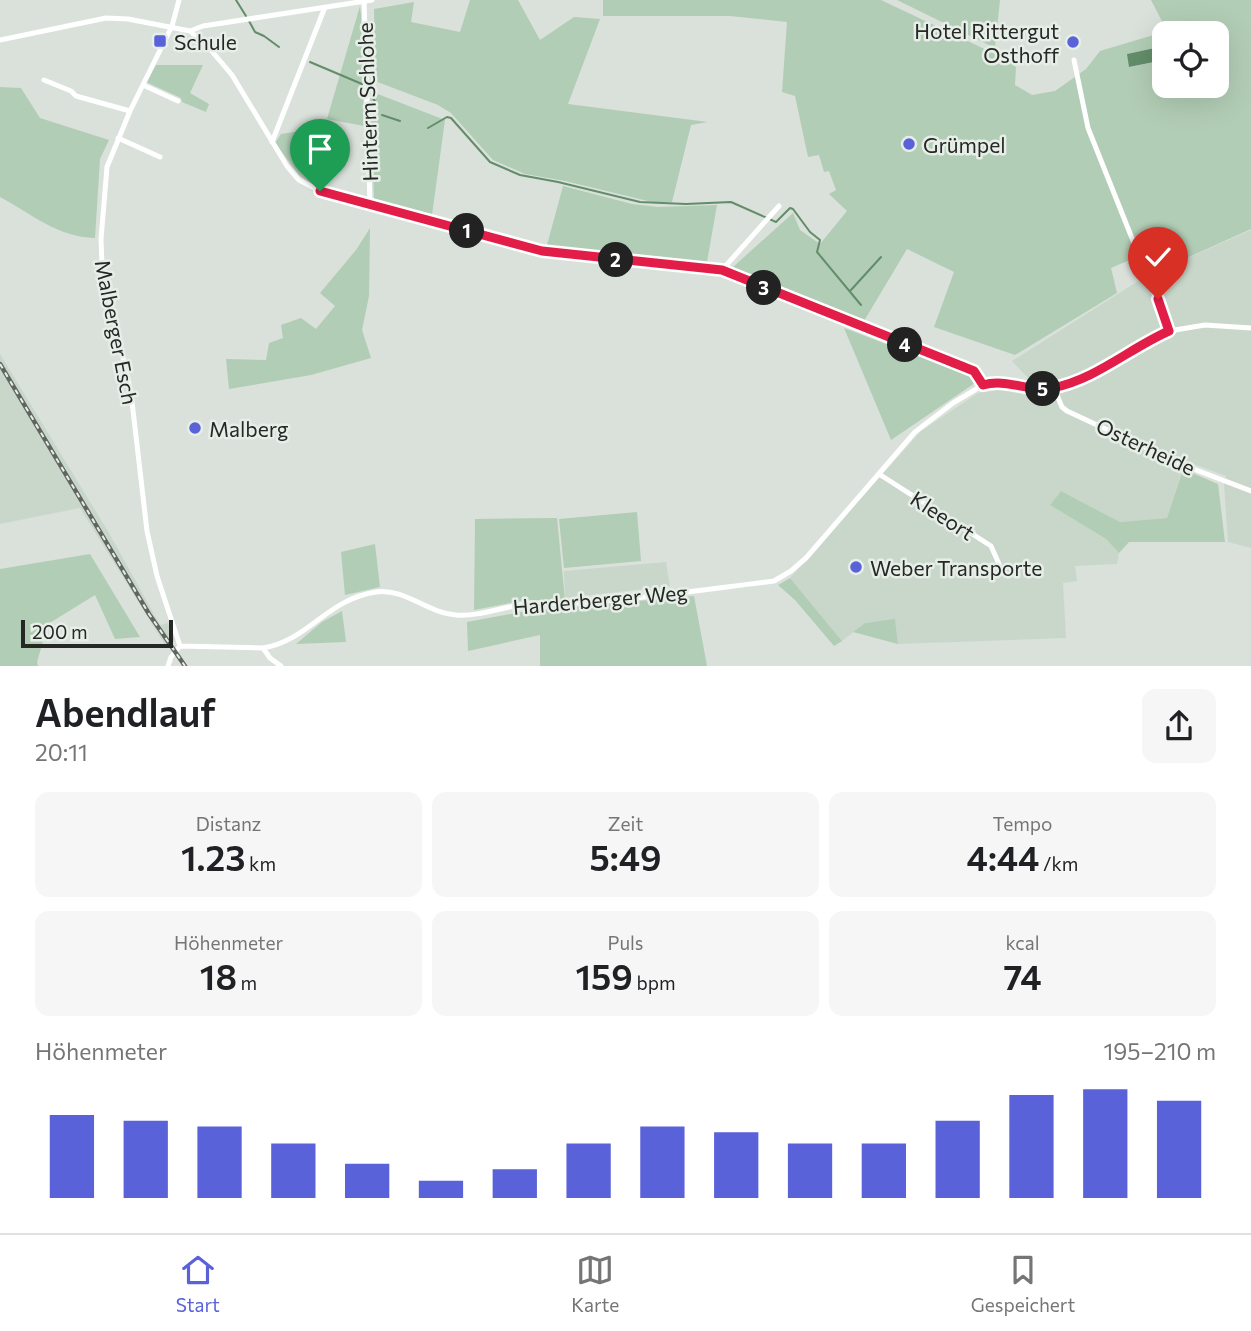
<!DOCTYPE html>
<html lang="de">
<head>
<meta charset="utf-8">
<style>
	:root { --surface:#fff; --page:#f6f6f6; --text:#202124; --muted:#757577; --line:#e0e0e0; --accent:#5962d9 }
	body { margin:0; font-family:Commissioner,sans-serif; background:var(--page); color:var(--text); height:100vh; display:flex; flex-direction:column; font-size:26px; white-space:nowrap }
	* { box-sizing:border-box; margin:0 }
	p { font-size:23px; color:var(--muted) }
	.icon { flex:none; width:38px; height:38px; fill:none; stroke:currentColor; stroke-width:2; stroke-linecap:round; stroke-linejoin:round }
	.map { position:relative; height:666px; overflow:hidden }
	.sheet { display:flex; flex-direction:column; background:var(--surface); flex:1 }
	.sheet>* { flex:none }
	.tools { position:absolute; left:1152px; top:21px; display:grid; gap:14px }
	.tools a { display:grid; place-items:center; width:77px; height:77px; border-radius:14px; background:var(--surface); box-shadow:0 7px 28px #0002; font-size:35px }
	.scale { position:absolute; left:21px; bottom:18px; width:152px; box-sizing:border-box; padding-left:7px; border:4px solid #252825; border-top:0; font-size:19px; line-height:24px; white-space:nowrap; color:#252825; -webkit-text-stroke:5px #e6eee7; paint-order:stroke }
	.pin { position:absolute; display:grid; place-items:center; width:60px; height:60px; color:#fff; margin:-72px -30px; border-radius:50% 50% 50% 0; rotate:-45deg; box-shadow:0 0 7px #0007 }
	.pin .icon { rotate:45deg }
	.km { position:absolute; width:35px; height:35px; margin:-18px; border-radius:50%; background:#222; color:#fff; font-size:19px; line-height:35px; text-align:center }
	.round { display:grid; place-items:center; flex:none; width:74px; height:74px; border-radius:14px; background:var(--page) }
	.headline { display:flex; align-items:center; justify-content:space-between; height:119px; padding:0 35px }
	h1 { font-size:38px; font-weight:600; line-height:52px }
	.stats { display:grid; grid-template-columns:repeat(3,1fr); gap:10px; height:119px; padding:7px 35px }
	.stats div { display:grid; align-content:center; border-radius:14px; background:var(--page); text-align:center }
	.stats b { font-size:35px; font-weight:600 }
	.stats small { font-size:19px; font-weight:400 }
	.stats p { font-size:19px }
	.chart { height:196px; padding:14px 35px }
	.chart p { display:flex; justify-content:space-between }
	.chart svg { width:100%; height:126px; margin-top:7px; stroke:var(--accent); stroke-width:6 }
	.tab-bar { display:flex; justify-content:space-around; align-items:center; height:98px; border-top:2px solid var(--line); background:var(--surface); font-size:19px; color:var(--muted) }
	.tab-bar a { display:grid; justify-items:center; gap:4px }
	.tab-bar .active { color:var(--accent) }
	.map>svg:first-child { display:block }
</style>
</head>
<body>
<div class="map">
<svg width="1251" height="666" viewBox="0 0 1251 666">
	<rect width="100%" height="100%" fill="#d9e1da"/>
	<path fill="#c9d7cb" d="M1251 230V548L1228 542 1224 485 1226 476 1185 461 1167 518 1120 522 1061 491 1050 505 1106 539 1119 553 1117 564 1075 566 1077 581 1063 583 1066 638 898 644 895 620 865 623 842 641 790 578 921 431 978 393 998 390 1028 395 1049 392 1054 380 1027 377 1012 361 1143 278Z
		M1169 243 1179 259 1151 271 1143 254Z
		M0 354 109 533 160 625 168 623 175 640 167 648 80 508 0 524Z
		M666 562 670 586 565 598 564 571Z"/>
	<path fill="#b2cdb6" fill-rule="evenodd" d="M470 0H518L540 40 574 17 600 19 568 104 708 122 691 125 672 202H652L565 181 525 174 493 160 451 113 438 105 375 81 374 9 414 2 411 22 460 32Z
		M603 0H881L995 54 1016 67 1015 85 1032 95 1055 91 1086 69 1100 51 1167 31 1151 0H1251V229L1180 261 1169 243 1111 268 1117 293 1015 355 934 327 954 272 907 249 864 321 733 267 793 213 800 230 820 244 847 211 829 194 836 190 829 171 824 172 819 155 808 157 795 96 782 92 787 22 730 16H603ZM1164 33H1216V86H1164V60L1130 67 1127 54 1164 46Z
		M897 0H1000L995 48Z
		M360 6 361 15 364 126 327 119Z
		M156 65H203L190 93 209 104 206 112 182 102 181 98 146 82Z
		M0 87 21 88 40 118 109 140 100 159 95 238C57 237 32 214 0 197Z
		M370 91 445 120 432 215 374 199Z
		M325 127 312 184 299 175 275 143 281 134Z
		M563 186 632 204 658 207 717 205 707 262 547 245Z
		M370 228 369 296 362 330 371 358 311 375 229 389 226 359 266 360 269 343 283 338 281 325 301 318 316 329 335 306 320 293 356 250Z
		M844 328 973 377 975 383 891 440Z
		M1183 469 1218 484 1225 542H1129L1119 553 1106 539 1050 505 1061 491 1120 522 1167 518Z
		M637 512 641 561 564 568 559 519Z
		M557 518 565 600H525L474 610 475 519Z
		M375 544 380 587 345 595 341 552Z
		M90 554 140 637 115 639 95 595 48 624 37 662 38 666H0V569Z
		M790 578 842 641 834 646 795 600 778 585Z
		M694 596 707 666H540V635L468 651 467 622 527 611Z
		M342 611 346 642 296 644 322 622Z
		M895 619 898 644 853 632 865 623Z"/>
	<path fill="#638d6a" d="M1164 46V60L1129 67 1127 54Z"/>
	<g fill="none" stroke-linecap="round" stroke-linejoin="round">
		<path stroke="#638d6a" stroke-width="2" d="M236 0 246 16
			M249 21 255 32 264 36 279 47
			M310 62 362 84
			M372 97 377 104
			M382 115 400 121
			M428 128 447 117 451 118 490 162 520 175 558 182 640 202 686 204 731 202 776 222 790 208 793 209 810 232 820 240 817 252 861 305
			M851 290 881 257"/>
		<path stroke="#fff" stroke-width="5" d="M179 0 172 26 130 111 107 167 101 239 102 265 131 393 147 531 157 576 180 646
			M364 0 370 205
			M190 31 203 26 372 0
			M0 40 106 18 128 19 190 31 210 49 232 75 287 166 299 180 320 191 542 251 722 270 974 371 983 385
			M1074 60 1088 128 1169 331
			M44 80 71 91 76 96 130 111
			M143 85 178 101
			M118 138 160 157
			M272 142 325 7
			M722 270 779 206
			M1054 388 1062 407 1067 411 1183 465 1251 491
			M879 474 991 546 999 564
			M263 648 270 658 281 666
			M168 666 171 657 180 646 263 648C308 641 327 599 376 592 405 588 427 613 456 615 481 617 506 605 530 604 546 603 562 604 578 603 643 599 709 589 774 581L791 571 806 558 915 432 953 403 983 385 996 382 1036 390 1054 388 1092 373 1169 331 1205 325 1251 328"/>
		<g stroke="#606560" stroke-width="4.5">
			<path id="rail" d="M0 364 149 614 185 666"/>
		</g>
		<use href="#rail" stroke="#e6eee7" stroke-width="2" stroke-dasharray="5" stroke-linecap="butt"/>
	</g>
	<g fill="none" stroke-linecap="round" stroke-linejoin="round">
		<g stroke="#fff" stroke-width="14">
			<path id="route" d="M320 191 542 251 722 270 974 371 983 385C1006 378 1028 392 1052 388 1095 380 1130 348 1169 331L1158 299"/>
		</g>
		<use href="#route" stroke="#e11d48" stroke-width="9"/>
	</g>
	<g fill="#5962d9" stroke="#e6eee7" stroke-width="2.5">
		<rect x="153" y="34" width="14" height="14" rx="3.5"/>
		<circle cx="1073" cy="42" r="7"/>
		<circle cx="909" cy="144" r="7"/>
		<circle cx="195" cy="428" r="7"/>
		<circle cx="856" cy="567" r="7"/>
	</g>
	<g text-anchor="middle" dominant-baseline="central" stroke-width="5" stroke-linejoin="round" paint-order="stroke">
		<g font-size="21" fill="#252825" stroke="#e6eee7" text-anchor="start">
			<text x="1059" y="30" text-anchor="end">Hotel Rittergut<tspan x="1059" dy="24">Osthoff</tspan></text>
			<text x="174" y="41">Schule</text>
			<text x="923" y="144">Grümpel</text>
			<text x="209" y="428">Malberg</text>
			<text x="870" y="567">Weber Transporte</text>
		</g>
		<g font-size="21" fill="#252825" stroke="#e6eee7">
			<text transform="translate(367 102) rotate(-92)">Hinterm Schlohe</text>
			<text transform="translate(117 332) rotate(79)">Malberger Esch</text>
			<text transform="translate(1146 446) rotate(25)">Osterheide</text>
			<text transform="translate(943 515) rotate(33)">Kleeort</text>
			<text transform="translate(600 599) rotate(-5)">Harderberger Weg</text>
		</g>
	</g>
</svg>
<div class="tools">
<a><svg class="icon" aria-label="locate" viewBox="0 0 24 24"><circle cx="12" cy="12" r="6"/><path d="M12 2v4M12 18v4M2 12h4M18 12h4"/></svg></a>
</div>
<div class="scale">200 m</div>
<div class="pin" style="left:320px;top:191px;background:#1e9e55"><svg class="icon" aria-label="arrive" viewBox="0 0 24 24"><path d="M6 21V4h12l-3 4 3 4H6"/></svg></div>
<div class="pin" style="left:1158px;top:299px;background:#d93025"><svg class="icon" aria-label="check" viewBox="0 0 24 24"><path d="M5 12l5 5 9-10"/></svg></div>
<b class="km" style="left:467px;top:231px">1</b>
<b class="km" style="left:616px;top:260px">2</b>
<b class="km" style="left:764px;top:288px">3</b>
<b class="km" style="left:905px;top:345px">4</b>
<b class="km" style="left:1043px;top:389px">5</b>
</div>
<section class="sheet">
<div class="headline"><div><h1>Abendlauf</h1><p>20:11</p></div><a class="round"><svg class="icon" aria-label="share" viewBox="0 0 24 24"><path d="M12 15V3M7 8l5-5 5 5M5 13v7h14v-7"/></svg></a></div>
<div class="stats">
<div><p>Distanz</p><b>1.23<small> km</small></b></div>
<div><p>Zeit</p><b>5:49</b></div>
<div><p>Tempo</p><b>4:44<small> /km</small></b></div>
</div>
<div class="stats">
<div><p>Höhenmeter</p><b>18<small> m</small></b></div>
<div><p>Puls</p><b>159<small> bpm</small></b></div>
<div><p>kcal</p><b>74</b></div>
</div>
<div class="chart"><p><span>Höhenmeter</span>195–210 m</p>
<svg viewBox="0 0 160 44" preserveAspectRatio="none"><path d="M5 44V15M15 44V17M25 44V19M35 44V25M45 44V32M55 44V38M65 44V34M75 44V25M85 44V19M95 44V21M105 44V25M115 44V25M125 44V17M135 44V8M145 44V6M155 44V10"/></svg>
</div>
</section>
<nav class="tab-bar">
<a class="active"><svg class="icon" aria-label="home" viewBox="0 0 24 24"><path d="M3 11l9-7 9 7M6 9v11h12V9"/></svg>Start</a>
<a><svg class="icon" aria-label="map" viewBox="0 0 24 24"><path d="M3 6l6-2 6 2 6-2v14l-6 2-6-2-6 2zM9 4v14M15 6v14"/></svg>Karte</a>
<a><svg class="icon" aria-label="saved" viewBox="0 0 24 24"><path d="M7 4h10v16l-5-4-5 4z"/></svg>Gespeichert</a>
</nav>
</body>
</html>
